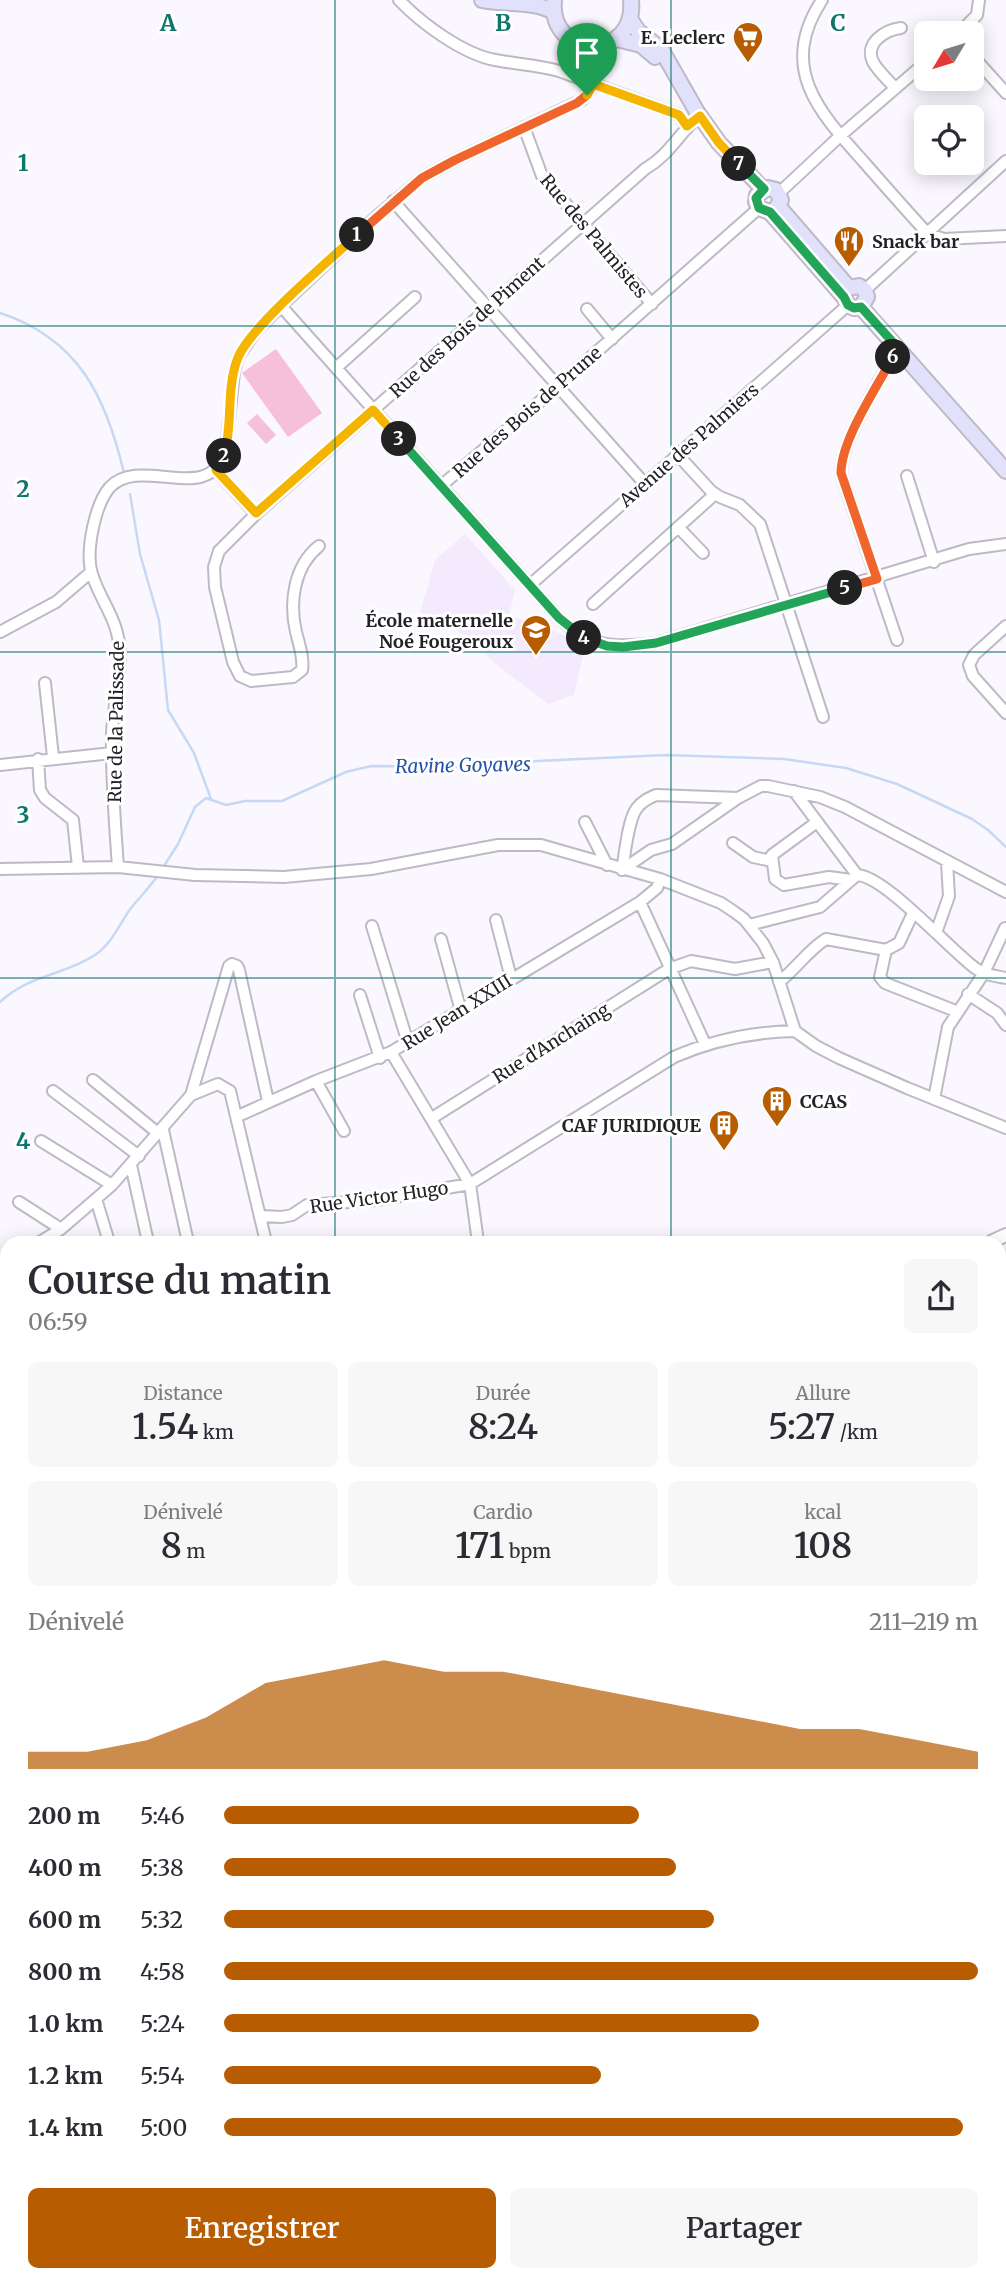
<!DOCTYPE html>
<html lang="fr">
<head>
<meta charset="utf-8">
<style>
	:root { --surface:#fff; --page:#f7f7f7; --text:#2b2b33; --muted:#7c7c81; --accent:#b75c00 }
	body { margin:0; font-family:Merriweather,serif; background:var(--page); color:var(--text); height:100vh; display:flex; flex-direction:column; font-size:26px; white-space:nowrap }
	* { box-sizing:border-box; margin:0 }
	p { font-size:23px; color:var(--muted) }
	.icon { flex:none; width:38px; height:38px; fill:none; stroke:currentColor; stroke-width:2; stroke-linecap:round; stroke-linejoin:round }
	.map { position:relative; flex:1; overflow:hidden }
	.drawer { position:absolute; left:0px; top:1236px; width:1006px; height:1046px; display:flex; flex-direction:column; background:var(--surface); border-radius:21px 21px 0 0; box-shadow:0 4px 18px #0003 }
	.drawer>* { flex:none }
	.needle { width:46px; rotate:232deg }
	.controls { position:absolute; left:914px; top:21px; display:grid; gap:14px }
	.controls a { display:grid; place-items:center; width:70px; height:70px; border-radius:10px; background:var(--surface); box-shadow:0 4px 18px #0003; font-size:35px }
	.pin { position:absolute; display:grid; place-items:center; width:60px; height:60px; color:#fff; margin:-72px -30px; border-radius:50% 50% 50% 0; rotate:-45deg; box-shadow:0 0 7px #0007 }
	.pin .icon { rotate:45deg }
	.km { position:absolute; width:35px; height:35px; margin:-18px; border-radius:50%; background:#222; color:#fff; font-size:19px; line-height:35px; text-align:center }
	.round { display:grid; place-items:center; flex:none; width:74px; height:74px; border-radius:10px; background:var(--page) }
	.headline { display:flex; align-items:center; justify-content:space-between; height:119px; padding:0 28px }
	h1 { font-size:38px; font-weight:600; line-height:52px }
	.stats { display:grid; grid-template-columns:repeat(3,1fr); gap:10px; height:119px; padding:7px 28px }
	.stats div { display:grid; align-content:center; border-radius:10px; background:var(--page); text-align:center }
	.stats b { font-size:35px; font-weight:600 }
	.stats small { font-size:19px; font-weight:400 }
	.stats p { font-size:19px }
	.chart { height:196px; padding:14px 28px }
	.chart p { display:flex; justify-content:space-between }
	.chart svg { width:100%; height:126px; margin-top:7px; fill:var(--accent); opacity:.7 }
	.button { display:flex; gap:14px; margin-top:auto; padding:14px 28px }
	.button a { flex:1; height:80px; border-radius:10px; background:var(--accent); color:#fff; font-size:28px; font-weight:600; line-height:80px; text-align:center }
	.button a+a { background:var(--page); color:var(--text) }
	ul { padding:0 28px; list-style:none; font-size:23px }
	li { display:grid; grid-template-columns:112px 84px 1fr; align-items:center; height:52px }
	li i { height:18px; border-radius:9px; background:var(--accent) }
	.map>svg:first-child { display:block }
</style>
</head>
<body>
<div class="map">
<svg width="1006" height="2282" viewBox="0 0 1006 2282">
	<rect width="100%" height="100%" fill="#faf7ff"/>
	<path fill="#f3eafe" d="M465 534 515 590 509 615 564 635 584 652 574 695 548 704 492 661 471 638 420 612 435 560Z"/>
	<path fill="#f6c0da" d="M276 349 322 413 288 437 242 373Z
		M257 414 276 435 266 444 247 423Z
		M7 1449V1533L0 1527V1451Z
		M999 1767 1006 1768V2133L999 2152Z
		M7 1845V2275H956L953 2282H0V1849Z"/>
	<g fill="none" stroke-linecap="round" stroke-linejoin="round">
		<path stroke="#c7d8f5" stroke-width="2.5" d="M0 313C79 339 106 397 124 473
			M130 494 140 554 159 620 168 710 194 753 211 799
			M162 869 178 844 195 807 206 798 226 805 245 801H282L346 772 371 766 481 767 538 761 666 755 784 759 846 768 897 784 972 819 988 830 1006 847
			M0 1002C30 974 63 976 95 955 113 943 119 924 131 908 140 897 150 887 158 875"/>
		<path stroke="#c7d8f5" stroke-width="16" d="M999 1788H1006
			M0 2035 7 2033
			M999 2058 1006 2046
			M803 2282 808 2275"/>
		<g stroke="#bfb9c6" stroke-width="14">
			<path id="minor" d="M399 0C422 24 463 54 495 60 516 64 538 65 559 71L679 115 687 126
				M822 0C778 67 818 111 863 161 884 185 906 210 928 234L944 239 1006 236
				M959 33 977 15 979 0
				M971 54 1006 93
				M895 88C888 80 878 71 873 62 864 43 885 30 901 28
				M524 127 542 176 652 304
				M779 193 840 136 926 62
				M393 201 645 484
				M865 290 1006 161
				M281 306 559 618C592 648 614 648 656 643L969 549 1006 544
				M587 309 612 339
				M336 368 415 297
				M678 455 711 491 720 497 740 505 760 524 823 717
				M216 470 256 514
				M907 476 934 562
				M441 486 558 386 759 208
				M678 527 703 553
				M319 546C294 566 289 602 296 632 299 644 304 658 302 670L293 677 251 681 240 676 233 662 215 587 214 567 219 551 256 514 645 169C672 153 677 134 700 116
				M530 585 848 305
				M593 604 715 494
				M1006 626 974 655 969 665 973 676 1006 713
				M0 632 56 602 91 572
				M897 640 841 473C841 440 881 379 898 348
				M45 683 53 757
				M38 759 40 790 45 798 73 820 78 867
				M0 765 112 753
				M794 791 857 875
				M585 822 607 865
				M817 822 772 855 775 879 784 885 829 877 851 880
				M733 843 753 857 772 861
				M118 867C115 823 111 778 112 733 113 707 121 680 120 654 119 619 101 603 92 574 85 552 95 504 110 487 142 454 210 508 226 449L234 372 238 357 256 331 281 306 377 216 422 178 455 160 582 100C599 83 589 63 605 45
				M0 869 118 867 195 875 284 877 371 869 498 845H541L660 879 721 903 733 911 744 919 763 943 773 962 795 1031 816 1046 839 1058 907 1088 1006 1128
				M622 870C625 854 628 819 637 808 642 801 649 798 656 795L738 798 761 786H768L820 797 845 807 1006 892
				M622 870 651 850 672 844 738 798
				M640 902 705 1044
				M913 913 899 943 886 950 880 977 885 983 958 1012
				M496 920 511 978
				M749 925 820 907 857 875C885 876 949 949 975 968 984 975 996 976 1006 978
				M372 926 408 1043
				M936 933 949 896 947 862
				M441 939 461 1011
				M779 982C796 969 808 950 826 939L886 950
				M968 994 997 1013 1006 1025
				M360 995 380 1058
				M391 1052 470 1184 478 1242
				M93 1080 159 1134
				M316 1081 344 1131
				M53 1091 139 1156
				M191 1095 218 1084 230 1091 266 1242
				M934 1099 948 1027 984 973 1005 928
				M238 1116 316 1081 391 1052 640 902 657 888 660 879
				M432 1118 669 969 691 961 735 969 773 962
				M163 1130 188 1242
				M41 1141 112 1185
				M131 1165 148 1242
				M96 1199 109 1242
				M19 1202 61 1229
				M261 1216 282 1217 292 1215 307 1205 377 1200 470 1184 674 1057C713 1040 752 1032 795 1031
				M40 1242 61 1229 112 1185 191 1095 229 966 232 964 237 966 239 970 268 1101
				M0 1267 7 1263
				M999 1327 1006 1353
				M999 1397V1412
				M999 1506 1006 1498
				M999 1683 1006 1697
				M999 1714 1006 1712
				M999 1835 1006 1836
				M0 2205 7 2198
				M999 2242 1006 2237
				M999 2249 1006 2257
				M953 2282 961 2275"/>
		</g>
		<g stroke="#bfb9c6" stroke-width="16">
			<path id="tertiary" d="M991 1242 1006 1235
				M999 1283 1006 1281"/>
		</g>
		<g stroke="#bfb9c6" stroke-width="18">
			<path id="secondary" d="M482 0C506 5 532 0 554 12
				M554 0C548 60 637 62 631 0
				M630 19 638 31 661 49 697 112 719 143 763 189
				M617 39 641 45 655 57
				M779 207 849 288 859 286 865 290 867 297 861 307
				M770 212 776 209 781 200 776 190 768 188 757 195 756 202 759 208 770 212 844 297 848 305 854 308 861 307
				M861 307 1006 471
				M0 1437 7 1436
				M999 1592 1006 1587
				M999 1604 1006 1610"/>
		</g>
		<use href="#minor" stroke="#fff" stroke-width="10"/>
		<use href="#tertiary" stroke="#fff" stroke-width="12"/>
		<use href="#secondary" stroke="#e2e1fc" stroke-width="14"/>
	</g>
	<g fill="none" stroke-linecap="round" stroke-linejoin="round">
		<g stroke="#fff" stroke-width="14">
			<path id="split-1" d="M357 235 422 178 455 160 577 103 587 95"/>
		</g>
		<g stroke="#fff" stroke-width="14">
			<path id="split-2" d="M224 456C233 425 226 390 237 360 248 328 329 261 357 235"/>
		</g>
		<g stroke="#fff" stroke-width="14">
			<path id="split-3" d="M224 456 216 470 256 513 373 410 399 439"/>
		</g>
		<g stroke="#fff" stroke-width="14">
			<path id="split-4" d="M399 439 559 618 584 638"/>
		</g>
		<g stroke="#fff" stroke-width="14">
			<path id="split-5" d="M584 638 607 646 623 647 656 643 845 588"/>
		</g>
		<g stroke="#fff" stroke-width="14">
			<path id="split-6" d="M845 588 877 579 841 473C841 440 877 387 893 357"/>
		</g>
		<g stroke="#fff" stroke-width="14">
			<path id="split-7" d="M739 164 764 189 756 198 759 208 770 212 844 297 848 305 854 308 861 307 898 348 893 357"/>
		</g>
		<g stroke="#fff" stroke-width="14">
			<path id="split-8" d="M587 95 593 84 679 115 687 126 700 116 719 143 739 164"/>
		</g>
		<use href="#split-1" stroke="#f0652b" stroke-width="9"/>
		<use href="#split-2" stroke="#f5b400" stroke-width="9"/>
		<use href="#split-3" stroke="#f5b400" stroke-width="9"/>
		<use href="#split-4" stroke="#22a559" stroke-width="9"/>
		<use href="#split-5" stroke="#22a559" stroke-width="9"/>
		<use href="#split-6" stroke="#f0652b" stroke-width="9"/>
		<use href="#split-7" stroke="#22a559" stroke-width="9"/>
		<use href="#split-8" stroke="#f5b400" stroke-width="9"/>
	</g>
	<path fill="none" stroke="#0f766e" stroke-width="2" stroke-opacity="0.55" d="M335 0V1242M671 0V1242M0 326H1006M0 652H1006M0 978H1006M0 1304H7M999 1304H1006M0 1630H7M999 1630H1006M0 1956H7M999 1956H1006M335 2275V2282M671 2275V2282"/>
	<defs>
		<g id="supermarket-pin" transform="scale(1.575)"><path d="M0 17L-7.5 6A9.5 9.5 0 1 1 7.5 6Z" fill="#b75c00" stroke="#fff"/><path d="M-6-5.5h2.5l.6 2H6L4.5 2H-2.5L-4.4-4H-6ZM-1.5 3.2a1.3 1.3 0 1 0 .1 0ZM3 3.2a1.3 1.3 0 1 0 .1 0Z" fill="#fff"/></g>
		<g id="restaurant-pin" transform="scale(1.575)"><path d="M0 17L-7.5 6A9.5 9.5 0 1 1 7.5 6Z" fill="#b75c00" stroke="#fff"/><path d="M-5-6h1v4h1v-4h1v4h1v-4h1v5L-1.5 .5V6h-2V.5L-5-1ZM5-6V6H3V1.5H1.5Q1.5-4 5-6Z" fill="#fff"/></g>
		<g id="school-pin" transform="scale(1.575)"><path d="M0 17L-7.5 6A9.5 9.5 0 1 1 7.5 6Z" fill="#b75c00" stroke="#fff"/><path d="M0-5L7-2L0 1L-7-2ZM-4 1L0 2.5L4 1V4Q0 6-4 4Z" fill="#fff"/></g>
		<g id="building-pin" transform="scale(1.575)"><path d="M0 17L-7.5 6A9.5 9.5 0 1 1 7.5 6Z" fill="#b75c00" stroke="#fff"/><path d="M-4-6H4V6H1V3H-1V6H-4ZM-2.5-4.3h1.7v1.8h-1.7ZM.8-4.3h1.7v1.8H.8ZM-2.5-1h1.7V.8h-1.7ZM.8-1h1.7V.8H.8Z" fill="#fff"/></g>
	</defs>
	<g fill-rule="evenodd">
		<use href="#supermarket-pin" x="748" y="37"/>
		<use href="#restaurant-pin" x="849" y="241"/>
		<use href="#school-pin" x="536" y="630"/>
		<use href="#building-pin" x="777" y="1101"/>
		<use href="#building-pin" x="724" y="1125"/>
	</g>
	<g text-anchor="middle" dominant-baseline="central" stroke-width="6" stroke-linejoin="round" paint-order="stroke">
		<g font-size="18" font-weight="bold" fill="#242227" stroke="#fff" text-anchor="end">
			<text x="725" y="37">E. Leclerc</text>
			<text x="872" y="241" text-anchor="start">Snack bar</text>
			<text x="513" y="620">École maternelle<tspan x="513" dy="21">Noé Fougeroux</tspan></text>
			<text x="800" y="1101" text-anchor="start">CCAS</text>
			<text x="701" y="1125">CAF JURIDIQUE</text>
		</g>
		<g font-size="18" fill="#242227" stroke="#fff">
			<text transform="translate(594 236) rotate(50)">Rue des Palmistes</text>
			<text transform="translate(467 327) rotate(-42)">Rue des Bois de Piment</text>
			<text transform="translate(527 412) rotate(-41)">Rue des Bois de Prune</text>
			<text transform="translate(689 445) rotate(-41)">Avenue des Palmiers</text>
			<text transform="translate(116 722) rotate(-89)">Rue de la Palissade</text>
			<text transform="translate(457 1012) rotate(-32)">Rue Jean XXIII</text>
			<text transform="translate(551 1043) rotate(-32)">Rue d'Anchaing</text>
			<text transform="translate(379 1197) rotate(-8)">Rue Victor Hugo</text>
		</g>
		<g font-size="19" font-style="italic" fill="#2653a5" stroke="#fff">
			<text transform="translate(463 765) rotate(-1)">Ravine Goyaves</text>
		</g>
	</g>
	<g font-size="23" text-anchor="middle" font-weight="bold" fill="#0f766e" stroke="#fff" stroke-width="6" stroke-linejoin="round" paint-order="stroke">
		<text x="168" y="31">A</text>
		<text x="503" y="31">B</text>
		<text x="838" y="31">C</text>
		<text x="23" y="171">1</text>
		<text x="23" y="497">2</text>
		<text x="23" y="823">3</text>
		<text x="23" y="1149">4</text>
	</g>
</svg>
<div class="controls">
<a><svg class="needle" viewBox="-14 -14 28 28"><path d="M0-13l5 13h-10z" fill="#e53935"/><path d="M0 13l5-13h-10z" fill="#7c7c81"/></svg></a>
<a><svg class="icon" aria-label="locate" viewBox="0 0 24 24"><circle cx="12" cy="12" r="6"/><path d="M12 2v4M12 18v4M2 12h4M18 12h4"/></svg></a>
</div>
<div class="pin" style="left:587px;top:95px;background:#1e9e55"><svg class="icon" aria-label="arrive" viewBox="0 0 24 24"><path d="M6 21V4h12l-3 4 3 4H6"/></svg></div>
<b class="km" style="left:357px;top:235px">1</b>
<b class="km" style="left:224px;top:456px">2</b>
<b class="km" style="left:399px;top:439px">3</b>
<b class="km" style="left:584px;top:638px">4</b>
<b class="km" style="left:845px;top:588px">5</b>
<b class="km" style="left:893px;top:357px">6</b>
<b class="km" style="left:739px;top:164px">7</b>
<section class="drawer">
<div class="headline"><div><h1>Course du matin</h1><p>06:59</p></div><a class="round"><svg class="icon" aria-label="share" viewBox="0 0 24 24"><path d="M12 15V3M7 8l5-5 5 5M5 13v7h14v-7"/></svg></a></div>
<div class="stats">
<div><p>Distance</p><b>1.54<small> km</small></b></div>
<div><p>Durée</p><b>8:24</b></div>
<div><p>Allure</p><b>5:27<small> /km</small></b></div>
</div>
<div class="stats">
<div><p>Dénivelé</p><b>8<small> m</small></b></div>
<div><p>Cardio</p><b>171<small> bpm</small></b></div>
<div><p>kcal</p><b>108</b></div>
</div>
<div class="chart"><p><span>Dénivelé</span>211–219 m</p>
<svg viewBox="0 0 160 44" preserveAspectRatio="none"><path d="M0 44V38L10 38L20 34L30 26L40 14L50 10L60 6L70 10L80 10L90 14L100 18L110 22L120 26L130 30L140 30L150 34L160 38V44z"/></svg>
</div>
<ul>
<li><b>200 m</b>5:46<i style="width:55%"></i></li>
<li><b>400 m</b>5:38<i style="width:60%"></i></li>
<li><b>600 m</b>5:32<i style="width:65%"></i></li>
<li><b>800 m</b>4:58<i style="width:100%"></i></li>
<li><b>1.0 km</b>5:24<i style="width:71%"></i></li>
<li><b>1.2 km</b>5:54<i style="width:50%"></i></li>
<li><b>1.4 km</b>5:00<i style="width:98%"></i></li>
</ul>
<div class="button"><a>Enregistrer</a><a>Partager</a></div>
</section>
</div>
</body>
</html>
